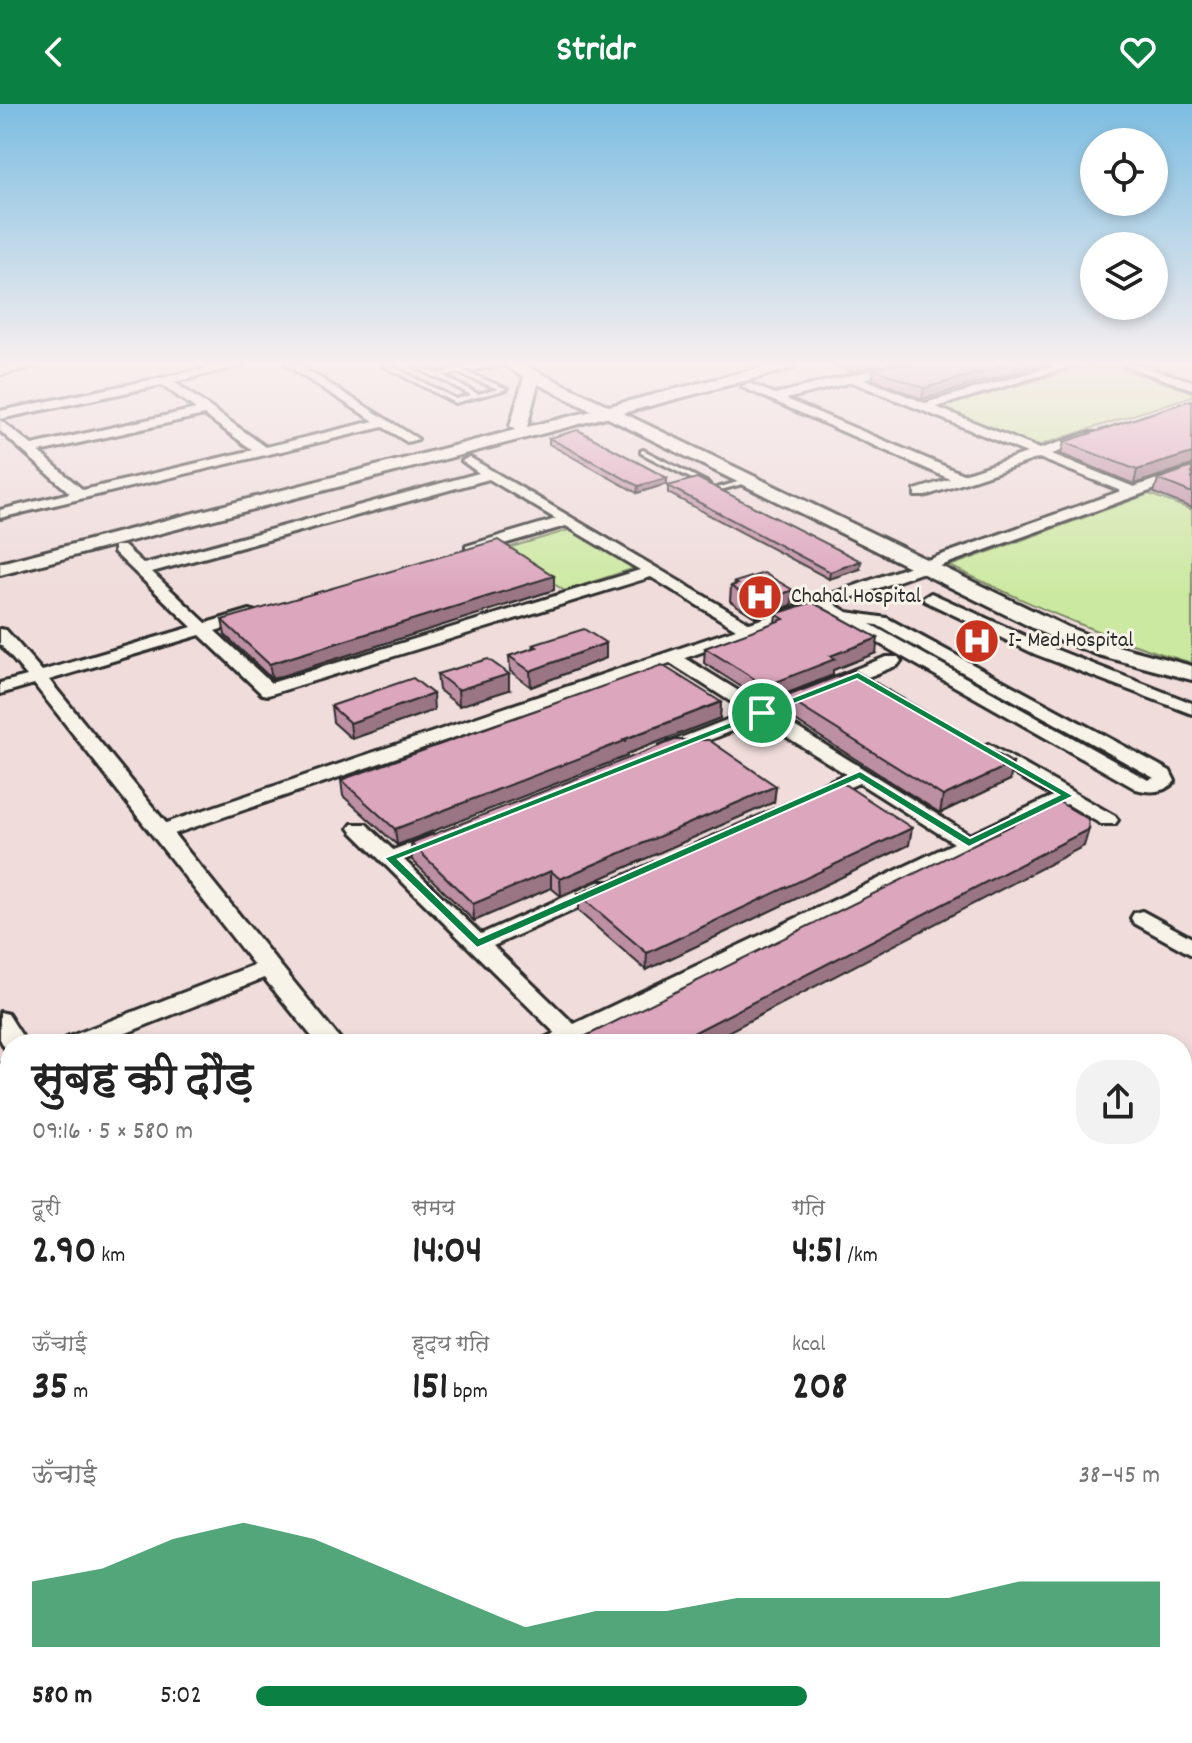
<!DOCTYPE html>
<html lang="hi">
<head>
<meta charset="utf-8">
<style>
	:root { --surface:#fff; --page:#f2f2f2; --text:#222; --muted:#767676; --accent:#0b8043 }
	body { margin:0; font-family:Dekko,"Playpen Sans Deva",sans-serif; background:var(--page); color:var(--text); height:100vh; display:flex; flex-direction:column; font-size:30px; white-space:nowrap }
	* { box-sizing:border-box; margin:0 }
	p { font-size:26px; color:var(--muted) }
	.icon { flex:none; width:44px; height:44px; fill:none; stroke:currentColor; stroke-width:2; stroke-linecap:round; stroke-linejoin:round }
	.map { position:relative; flex:1; overflow:hidden }
	.details { position:absolute; left:0px; top:930px; width:1192px; height:710px; display:flex; flex-direction:column; background:var(--surface); border-radius:32px 32px 0 0; box-shadow:0 4px 12px #0003 }
	.details>* { flex:none }
	.fabs { position:absolute; left:1080px; top:24px; display:grid; gap:16px }
	.fabs a { display:grid; place-items:center; width:88px; height:88px; border-radius:50%; background:var(--surface); box-shadow:0 4px 12px #0003; font-size:40px }
	.pin { position:absolute; display:grid; place-items:center; width:68px; height:68px; color:#fff; margin:-34px; border:4px solid #fff; border-radius:50%; box-shadow:0 2px 8px #0007 }
	.round { display:grid; place-items:center; flex:none; width:84px; height:84px; border-radius:32px; background:var(--page) }
	.summary { display:flex; align-items:center; justify-content:space-between; height:136px; padding:0 32px }
	h1 { font-size:44px; font-weight:700; line-height:60px }
	.figures { display:grid; grid-template-columns:repeat(3,1fr); gap:12px; height:136px; padding:8px 32px }
	.figures div { display:grid; align-content:center }
	.figures b { font-size:40px; font-weight:700 }
	.figures small { font-size:22px; font-weight:400 }
	.figures p { font-size:22px }
	.chart { height:224px; padding:16px 32px }
	.chart p { display:flex; justify-content:space-between }
	.chart svg { width:100%; height:144px; margin-top:8px; fill:var(--accent); opacity:.7 }
	ul { padding:0 32px; list-style:none; font-size:26px }
	li { display:grid; grid-template-columns:128px 96px 1fr; align-items:center; height:60px }
	li i { height:20px; border-radius:10px; background:var(--accent) }
	header { display:flex; justify-content:space-between; align-items:center; height:104px; padding:0 32px; background:var(--accent); color:#fff; font-size:36px; font-weight:700 }
	.map>svg:first-child { display:block }
</style>
</head>
<body>
<header><svg class="icon" aria-label="back" viewBox="0 0 24 24"><path d="M15 5l-7 7 7 7"/></svg>Stridr<svg class="icon" aria-label="heart" viewBox="0 0 24 24"><path d="M12 20l-8-8c-3-5 5-10 8-4 3-6 11-1 8 4z"/></svg></header>
<div class="map">
<svg width="1192" height="1639" viewBox="0 0 1192 1639">
	<rect width="100%" height="100%" fill="#efdcdb"/>
	<filter id="ink" filterUnits="userSpaceOnUse"><feTurbulence type="fractalNoise" baseFrequency=".0125" numOctaves="2"/><feDisplacementMap in="SourceGraphic" scale="16" xChannelSelector="R" yChannelSelector="G"/><feConvolveMatrix kernelMatrix="1 2 1 2 8 2 1 2 1" color-interpolation-filters="sRGB"/></filter>
	<g filter="url(#ink)">
		<path fill="#cce9a1" stroke="#7c8a66" stroke-width="2" d="M1090 261H1110L1192 288V292L1037 342 940 304Z
			M1149 390 1192 406V559C1107 535 1029 500 950 462Z
			M576 424 641 462 565 487 501 446Z"/>
		<g fill="none" stroke-linecap="round" stroke-linejoin="round">
			<g stroke="#2b2b2b" stroke-width="6">
				<path id="lane" d="M382 261H389L456 295 471 291 437 273H433L414 261H421L438 270 453 266 443 261H450L459 265 469 261H476L475 262 500 261 497 263 464 267 507 285 455 299ZM458 269 498 285 478 290 443 272Z
					M643 346 708 379 709 380 704 381 641 349V347Z
					M751 374 753 375V377L717 387 714 385Z"/>
			</g>
			<g stroke="#2b2b2b" stroke-width="6">
				<path id="street" d="M16 261H39L0 271V263Z
					M223 261H244L174 278 266 343 374 317 286 261H299L418 335 407 338 383 323 0 414V406L70 389 0 327V316L32 341 196 305 162 281 0 315V307ZM204 311 253 346 83 386 39 348Z
					M893 261H911L864 275 925 299 1058 261H1075L936 303 1040 345 1087 329H1097V335L1052 350 1134 383 1192 363V372L834 500 847 508 887 514 1170 667 1175 677C1165 689 1150 689 1136 685L820 506 685 554 763 602 886 553H898L901 557 898 561 775 610 970 731 1053 692 981 650 979 646 988 640 1115 712 1118 716 1115 720H1101L1067 700 581 938 542 940 545 934 555 929 352 728 349 724 352 720H366L393 746 430 732H444L447 736 444 740 404 756 481 830 598 778H614L617 783 614 788 493 842 574 920 954 739 859 679 824 694H810L807 690 810 686 846 670 760 616 674 650H660L658 646 660 642 747 608 670 559 174 730 344 940H318L264 874 99 940H63L66 934 254 861 34 580 0 590V579L27 572 0 540V525L6 526 42 567 192 523 114 448V442H124L144 460 479 369 462 357 469 353 750 519 1121 387 1039 354 925 392H915V386L950 375 742 283 748 279 775 290ZM852 278 1027 349 963 370 786 295ZM489 375 556 415 466 442V448H476L566 422 640 466 271 579 215 527 256 514V508L250 506 206 519 152 468ZM651 473 736 525 166 719 49 576 200 531 262 590 268 591ZM870 520 877 521 1154 674 1148 676Z
					M1123 261H1140L1192 277V285Z
					M931 489 1047 542 1192 599V610L1035 550 925 497 923 494Z
					M1142 807 1192 834V851L1134 819 1131 814 1134 809Z
					M0 908 8 910 27 940H10V947L6 946 0 935Z
					M10 957V976L0 979V960Z
					M10 1386V1419L0 1423V1389Z
					M1192 1465V1531L1182 1527V1469Z
					M10 1574V1612L0 1616V1578Z
					M127 1630H174L170 1639H123Z
					M535 1630H582L578 1639H531Z
					M672 1630H703L707 1638 668 1639Z
					M807 1630H851L847 1639H803Z
					M891 1630H932L936 1639H895Z
					M1014 1630H1057L1053 1639H1010Z"/>
			</g>
			<g stroke="#2b2b2b" stroke-width="6">
				<path id="secondary" d="M504 261H524L609 302 771 261H796L794 264 623 309 1067 523 1114 541 1192 562V576L1098 551 1051 533 606 313 0 471V459L515 326 510 322 524 273ZM538 280 592 307 527 323Z"/>
			</g>
			<use href="#lane" fill="#f7f3e8" fill-rule="evenodd"/>
			<use href="#street" fill="#f7f3e8" fill-rule="evenodd"/>
			<use href="#secondary" fill="#f7f3e8" fill-rule="evenodd"/>
		</g>
		<path fill="#bd8fa3" stroke="#2b2b2b" stroke-width="2" d="M832 261H882L851 268Z
			M888 261H1043L922 295 873 275 874 265Z
			M1192 296 1134 380 1061 350 1064 338Z
			M549 334 667 380 637 389 549 340Z
			M1192 363V404L1154 389 1158 375Z
			M668 382 860 465 829 475 668 389Z
			M554 472V486L272 575 225 531 222 516Z
			M735 478 793 486 792 501 756 514 730 497 731 482 734 481Z
			M776 510 876 549 833 566V571L765 598 704 559 705 544 775 519Z
			M606 539V554L531 583 510 567 509 552 534 544 533 541Z
			M437 570 509 586 459 602 439 586Z
			M785 593 1010 676 940 709 783 609Z
			M721 598 720 614 627 650V652L397 741 343 692 341 676Z
			M331 602 434 606 352 635 333 618Z
			M776 682 774 698 561 792 551 784 474 817 412 756 411 739Z
			M909 741 646 866 578 807V790Z"/>
		<path fill="#9a7484" stroke="#2b2b2b" stroke-width="2" d="M851 261H882L851 268Z
			M1007 261H1043L922 295 924 284Z
			M1192 349V361L1134 380 1137 366Z
			M667 374V380L637 389 638 382Z
			M861 457 860 465 829 475 830 468Z
			M554 472V486L272 575 269 560Z
			M793 486 792 501 756 514 757 499Z
			M878 534 876 549 833 566V571L765 598 766 582 830 552Z
			M606 539V554L531 583 530 567Z
			M509 570V586L459 602 458 586Z
			M433 590 434 606 352 635 350 619Z
			M721 598 720 614 627 650V652L397 741 395 725Z
			M1013 659 1010 676 940 709 943 692Z
			M776 682 774 698 561 792 560 775Z
			M912 724 909 741 646 866 647 849Z
			M1089 725 1084 742 705 940H672Z
			M551 767V784L474 817 473 800Z"/>
		<path fill="#dca6bd" stroke="#2b2b2b" stroke-width="2" d="M888 261H1007L924 284 874 265Z
			M1192 296V349L1137 366 1064 338Z
			M578 326 667 374 638 382 549 334Z
			M1192 363V389L1158 375Z
			M697 374 861 457 830 468 668 382Z
			M498 436 554 472 269 560 222 516Z
			M764 469 793 486 757 499 731 482 738 480 735 478Z
			M812 498 878 534 830 552 835 555 766 582 705 544 784 515 776 510Z
			M584 525 606 539 530 567 509 552 537 543 533 541Z
			M488 555 509 570 458 586 437 570Z
			M662 561 721 598 622 636H627L395 725 341 676Z
			M854 566 1013 659 943 692 785 593Z
			M413 574 433 590 350 619 331 602Z
			M675 636H709L776 682 560 775 551 767 473 800 411 739Z
			M838 676 912 724 647 849 578 790Z
			M1059 698 1088 715 1089 725 672 940H570Z"/>
	</g>
	<linearGradient id="sky" x2="0" y2="1"><stop stop-color="#7cbde1"/><stop offset="0.53" stop-color="#f8efef"/><stop offset="1" stop-color="#f8efef" stop-opacity="0"/></linearGradient>
	<rect width="1192" height="490" fill="url(#sky)"/>
	<path fill="#0b8043" stroke="#fff" stroke-width="2" fill-rule="evenodd" d="M858 568 1074 692 969 743 859 675 477 844 384 754ZM857 575 1059 691 970 734 860 667 479 834 398 755Z"/>
	<defs>
		<g id="hospital-disc" transform="scale(2.3)"><circle r="9.5" fill="#c8321e" stroke="#f7f3e8"/><path d="M-5-5h3v3.5h4V-5h3V5h-3V1.5h-4V5h-3Z" fill="#fff"/></g>
	</defs>
	<g fill-rule="evenodd">
		<use href="#hospital-disc" x="760" y="493"/>
		<use href="#hospital-disc" x="977" y="537"/>
	</g>
	<g text-anchor="middle" dominant-baseline="central" stroke-width="6" stroke-linejoin="round" paint-order="stroke">
		<g font-size="22" fill="#2b2b2b" stroke="#f7f3e8" text-anchor="start">
			<text x="791" y="493">Chahal Hospital</text>
			<text x="1008" y="537">I- Med Hospital</text>
		</g>
	</g>
</svg>
<div class="fabs">
<a><svg class="icon" aria-label="locate" viewBox="0 0 24 24"><circle cx="12" cy="12" r="6"/><path d="M12 2v4M12 18v4M2 12h4M18 12h4"/></svg></a>
<a><svg class="icon" aria-label="layers" viewBox="0 0 24 24"><path d="M12 4l9 5-9 5-9-5zM3 14l9 5 9-5"/></svg></a>
</div>
<div class="pin" style="left:762px;top:609px;background:#1e9e55"><svg class="icon" aria-label="arrive" viewBox="0 0 24 24"><path d="M6 21V4h12l-3 4 3 4H6"/></svg></div>
<section class="details">
<div class="summary"><div><h1>सुबह की दौड़</h1><p>09:16 · 5 × 580 m</p></div><a class="round"><svg class="icon" aria-label="share" viewBox="0 0 24 24"><path d="M12 15V3M7 8l5-5 5 5M5 13v7h14v-7"/></svg></a></div>
<div class="figures">
<div><p>दूरी</p><b>2.90<small> km</small></b></div>
<div><p>समय</p><b>14:04</b></div>
<div><p>गति</p><b>4:51<small> /km</small></b></div>
</div>
<div class="figures">
<div><p>ऊँचाई</p><b>35<small> m</small></b></div>
<div><p>हृदय गति</p><b>151<small> bpm</small></b></div>
<div><p>kcal</p><b>208</b></div>
</div>
<div class="chart"><p><span>ऊँचाई</span>38–45 m</p>
<svg viewBox="0 0 160 44" preserveAspectRatio="none"><path d="M0 44V24L10 20L20 11L30 6L40 11L50 20L60 29L70 38L80 33L90 33L100 29L110 29L120 29L130 29L140 24L150 24L160 24V44z"/></svg>
</div>
<ul>
<li><b>580 m</b>5:02<i style="width:61%"></i></li>
</ul>
</section>
</div>
</body>
</html>
